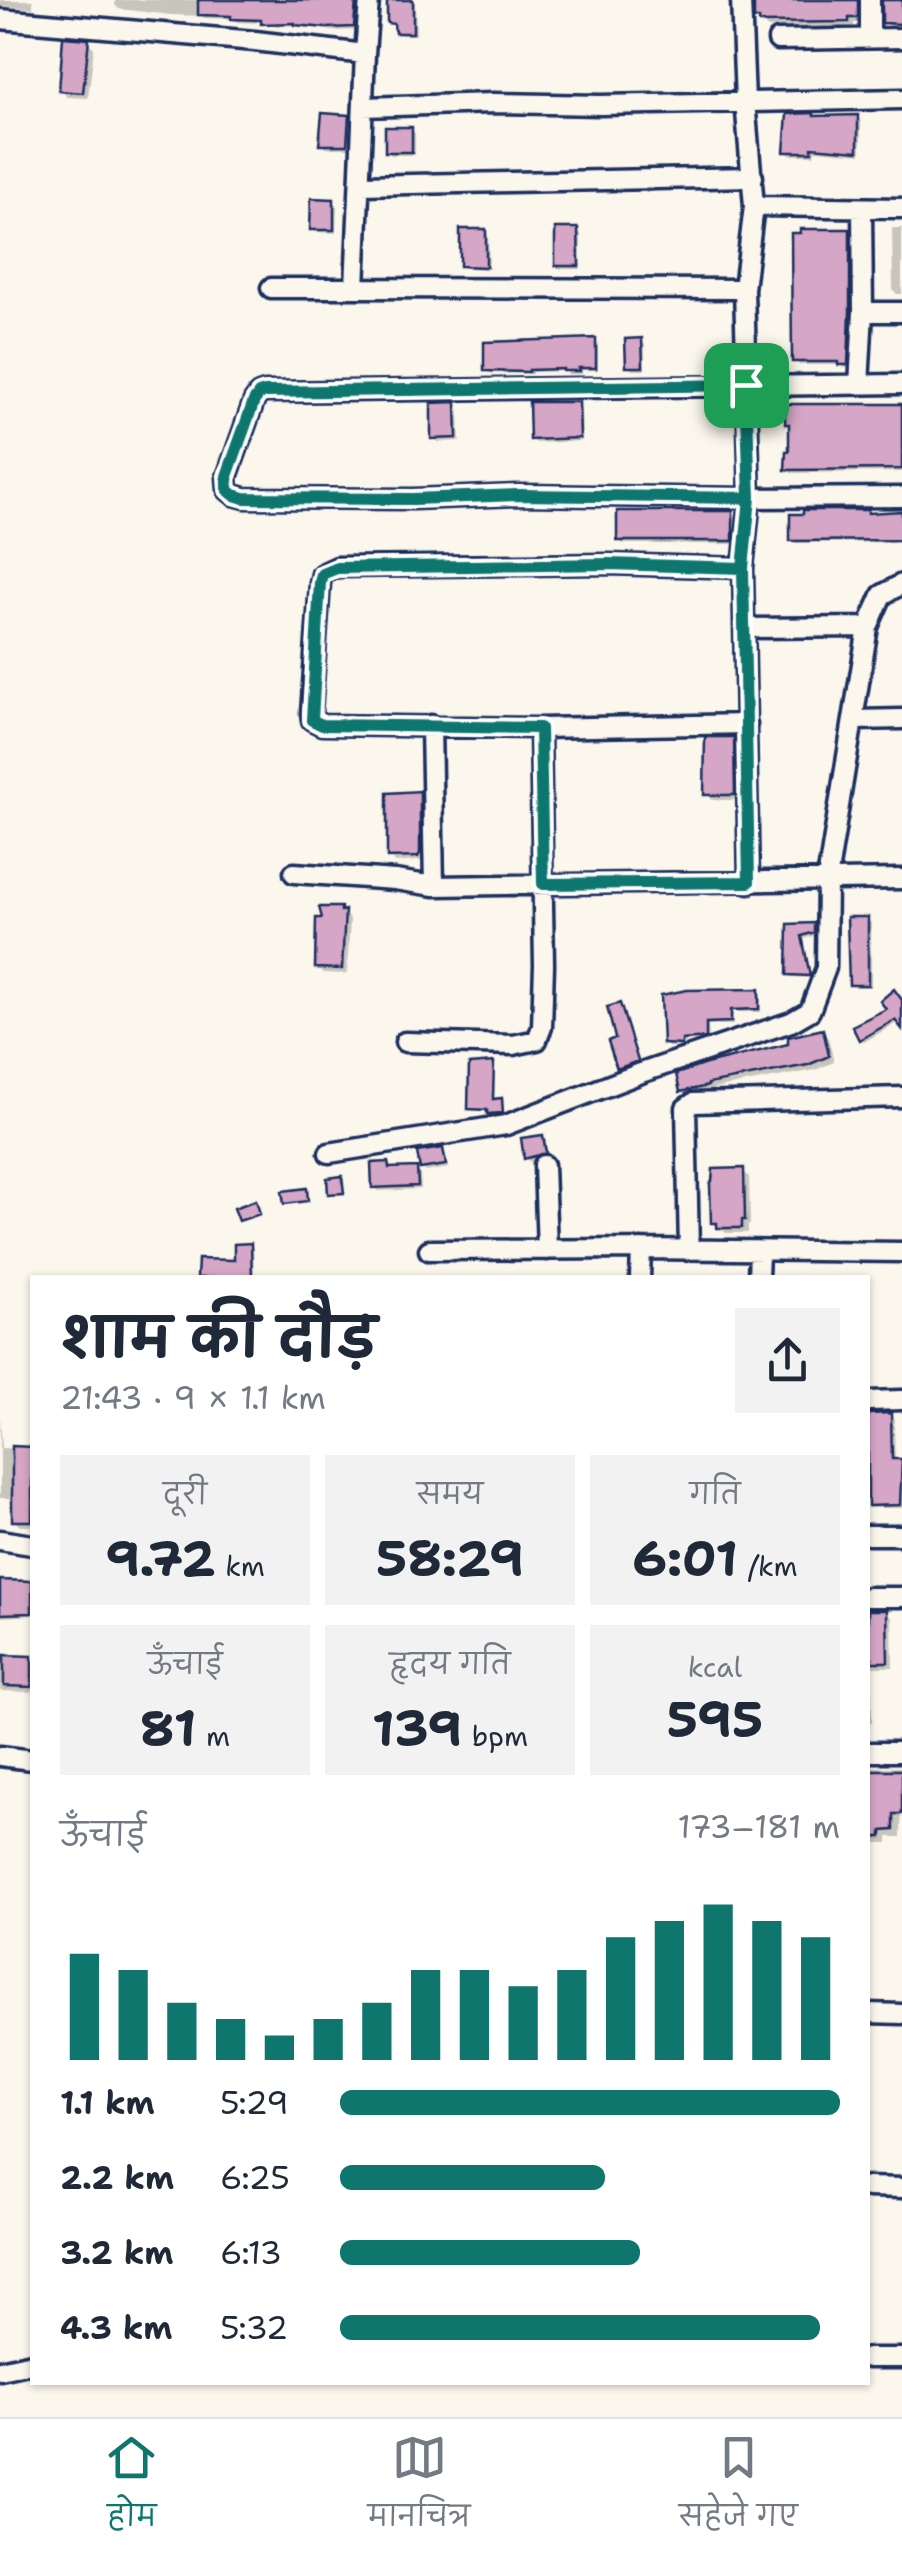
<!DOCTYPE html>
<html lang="hi">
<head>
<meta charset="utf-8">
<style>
	:root { --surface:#fff; --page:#f2f2f3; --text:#1f2937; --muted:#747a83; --line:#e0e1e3; --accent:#0f766e }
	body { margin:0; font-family:"Shantell Sans","Playpen Sans Deva",sans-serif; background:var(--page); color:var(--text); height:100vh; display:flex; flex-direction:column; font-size:38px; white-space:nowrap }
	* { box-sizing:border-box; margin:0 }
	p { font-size:32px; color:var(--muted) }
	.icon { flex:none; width:55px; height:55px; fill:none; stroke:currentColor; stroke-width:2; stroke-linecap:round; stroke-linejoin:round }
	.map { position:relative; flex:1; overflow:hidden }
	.sheet { position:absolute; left:30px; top:1275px; width:840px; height:1110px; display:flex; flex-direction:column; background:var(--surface); border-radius:0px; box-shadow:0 2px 8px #0004 }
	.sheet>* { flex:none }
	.pin { position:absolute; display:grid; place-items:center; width:85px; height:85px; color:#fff; margin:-42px; border-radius:20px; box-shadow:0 5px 15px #0006 }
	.round { display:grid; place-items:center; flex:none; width:105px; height:105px; border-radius:0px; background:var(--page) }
	.head { display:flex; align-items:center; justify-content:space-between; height:170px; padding:0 30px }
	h1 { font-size:55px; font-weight:700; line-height:75px }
	.metrics { display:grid; grid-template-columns:repeat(3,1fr); gap:15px; height:170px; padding:10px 30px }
	.metrics div { display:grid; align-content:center; border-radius:0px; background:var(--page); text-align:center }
	.metrics b { font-size:50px; font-weight:700 }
	.metrics small { font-size:28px; font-weight:400 }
	.metrics p { font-size:28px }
	.chart { height:280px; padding:20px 30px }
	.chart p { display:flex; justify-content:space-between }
	.chart svg { width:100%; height:180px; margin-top:10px; stroke:var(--accent); stroke-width:6 }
	ul { padding:0 30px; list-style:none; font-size:32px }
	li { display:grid; grid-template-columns:160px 120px 1fr; align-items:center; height:75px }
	li i { height:25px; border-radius:12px; background:var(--accent) }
	.menu { display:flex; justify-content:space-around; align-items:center; height:140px; border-top:2px solid var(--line); background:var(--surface); font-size:28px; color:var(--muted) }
	.menu a { display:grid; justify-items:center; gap:5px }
	.menu .current { color:var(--accent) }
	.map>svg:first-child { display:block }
</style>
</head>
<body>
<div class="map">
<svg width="902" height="2417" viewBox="0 0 902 2417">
	<rect width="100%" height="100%" fill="#fbf7ec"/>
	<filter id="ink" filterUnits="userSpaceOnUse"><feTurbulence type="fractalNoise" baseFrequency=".01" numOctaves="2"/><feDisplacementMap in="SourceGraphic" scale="20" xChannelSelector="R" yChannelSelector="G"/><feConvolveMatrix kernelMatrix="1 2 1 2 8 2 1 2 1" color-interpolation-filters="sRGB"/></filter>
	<g filter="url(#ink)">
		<path fill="#0003" d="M0 0H33V8L0 6Z
			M115 0H257V23L237 22 234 19 204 18 202 16 171 15 119 9 115 5Z
			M275 0H359L357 30 332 31 299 25 276 26 272 22Z
			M389 0H415L416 35H401L397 32V26L389 22Z
			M755 0H865L863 23H854V28H768L757 18Z
			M884 0H902V31H895L885 22Z
			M88 42 94 48 88 98 67 97 61 90Z
			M348 118 352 121 350 148H326L322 144Z
			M857 118 861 122V154L815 150 814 155H790L787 151Z
			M411 130 415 133V155H391L388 151Z
			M333 201 337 205 336 233 316 232 313 229Z
			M892 228H902V294H897L893 290Z
			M485 231 488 235 489 269 466 268 462 265Z
			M577 231 581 234V269H561L557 265Z
			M849 232 853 236 854 317 851 368H844L841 365H799L795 360Z
			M595 341 598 344V370H582V374H568L566 371 532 372V374L490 373 487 370Z
			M641 341 645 345V370H632L628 366Z
			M455 405 459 408 460 441 438 442 434 438Z
			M578 405 581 409 582 441 536 443 532 439Z
			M902 407V472L791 473 787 469 791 454V427L788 423Z
			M902 512V542L796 543 793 540 870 516Z
			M732 513 736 517V544H623L619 540Z
			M733 739 739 745 740 800H713L707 794Z
			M419 794 425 800V860L396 863 390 857Z
			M340 909 350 919 347 974 324 973 318 967Z
			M867 920 871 923V987H855L851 983Z
			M813 925 816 928V935L804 939 811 978 792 977 789 974 790 926Z
			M758 992 761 995V1012H733V1025H708L709 1040 684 1042V1047H668L665 1043Z
			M902 1001V1020L864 1042 861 1039 855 1027Z
			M620 1006 623 1010 640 1064 623 1071 619 1067Z
			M822 1032 828 1038 834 1062 815 1070 713 1089V1091L688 1096 682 1091Z
			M542 1137 546 1141 548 1156 530 1162 526 1158Z
			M442 1150 446 1154 448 1168 426 1172 422 1168Z
			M387 1165 391 1169 416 1170 420 1173 421 1189 378 1191 375 1187Z
			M743 1171 749 1177 750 1225H748V1233H726L713 1222Z
			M250 1245 253 1248 254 1278H200L237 1262Z
			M890 1415 894 1420 895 1461H902V1508H868V1416Z
			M0 1416 2 1448 32 1449V1526H20L14 1520V1498H0Z
			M0 1583H32V1615L3 1617 0 1614Z
			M868 1611 886 1612 892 1618 893 1667H868L872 1671V1722L868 1723Z
			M0 1657 32 1658V1692L0 1691Z
			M868 1767H902L901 1837H888V1843H870L868 1841Z"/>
		<path fill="#d6a6c6" stroke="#1b2f5e" stroke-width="2.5" d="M198 0H356L354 27 326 28 295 25V23L261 24V20L231 19V16L198 15Z
			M387 0H413V33H395L394 24 387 23Z
			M754 0H858V18H849V22L759 23V19H754Z
			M882 0H902V24L882 23Z
			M63 37 89 39 83 93 59 91Z
			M322 113 349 115 347 145H319Z
			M814 113V116L858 115V151L812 147V152H784L787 114Z
			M385 127H412V152H385Z
			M311 198 334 199V230H310Z
			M555 228H578L579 266H555Z
			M460 229H486V267L460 266Z
			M800 229H850V312L848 365H838V362H792L791 233H800Z
			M596 338V368H579L580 371H563V369L529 370V372L484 371V342Z
			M642 338 643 367H626L625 339Z
			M456 402 457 438 431 439V403Z
			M529 402H579L580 438 530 440Z
			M785 404H902V469L785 470 786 451H789V424H785Z
			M803 510H868V513L902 511V540L790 541V514H803Z
			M617 511H733V541H617Z
			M705 737H734L735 795H704Z
			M420 791V853L418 857 387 858V793Z
			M319 907H341V911L345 910 342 969 315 968 316 918H322Z
			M847 917H868V985H849Z
			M814 923V932L802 936 810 976 787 975 788 924Z
			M759 989V1009L731 1010V1022L706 1023V1038L682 1040V1045L663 1044 661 995 687 990Z
			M894 989 902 1000V1029L895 1020 859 1040 852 1026 886 1009 880 1001Z
			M620 1003 638 1061 617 1069 608 1041 615 1038 607 1007Z
			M823 1029 829 1056 808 1065 708 1084V1086L680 1092 676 1074 706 1064 788 1044V1037Z
			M494 1062 493 1099 502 1098 503 1113 487 1114V1110L468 1109 469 1064Z
			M543 1135 546 1153 524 1159 521 1138Z
			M443 1148 446 1165 420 1169 417 1152Z
			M388 1162 389 1168 417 1167 418 1186 372 1188 371 1163Z
			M744 1168 745 1220H742V1228H717V1223H711L710 1184 712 1181 713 1169Z
			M342 1176 344 1193 328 1194 327 1178Z
			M307 1188 308 1201 284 1204 282 1191Z
			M256 1200 260 1214 239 1221 234 1208Z
			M251 1243 252 1278H197L198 1259 234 1260V1244Z
			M868 1414 891 1413 892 1459H902L900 1505 868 1506Z
			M12 1446 32 1447V1521H12Z
			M0 1580 32 1581V1613L0 1614Z
			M868 1610H887L888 1662H871L872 1658H868Z
			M4 1655 32 1656V1687L4 1686Z
			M868 1770H902V1814H894V1830L882 1831V1837H868Z"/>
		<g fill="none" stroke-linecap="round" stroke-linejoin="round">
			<g stroke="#1b2f5e" stroke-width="25">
				<path id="street" d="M741 0 745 101 754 206 744 289 750 498 743 568 608 564 337 567 322 574 320 583 311 713 312 720 322 725 540 728 747 724
					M870 0V38
					M0 19 255 41 365 54 355 288 744 289
					M778 40 902 38
					M365 54 369 0
					M363 107 493 103 601 105 902 99
					M361 185 753 177
					M754 206 902 208
					M271 288H355
					M863 312H902
					M902 384 265 392 259 394 254 401 227 477 228 490 234 495 245 498 413 499 518 495 750 498 902 497
					M859 385 863 312 862 209
					M743 568 749 883
					M745 628 868 627
					M855 720 902 719
					M431 725 434 886 902 879
					M294 873 395 880 434 886
					M405 1042 513 1045 537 1040 542 1027 544 965 540 728
					M329 1153 506 1125 641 1073 791 1022 810 1011 826 968 827 880 868 627 882 595 902 584
					M544 1165 547 1250
					M429 1250 641 1249 902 1252
					M689 1250 686 1108 693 1103 902 1097
					M640 1278 641 1249
					M758 1278 759 1252
					M868 1401 902 1400
					M868 1535H902
					M0 1540 32 1545
					M868 1597H902
					M868 1752H902
					M0 1756 32 1760
					M868 2013 902 2014
					M868 2187 902 2188
					M868 2358H902
					M0 2370 32 2363"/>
			</g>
			<use href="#street" stroke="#fbf7ec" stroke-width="18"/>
		</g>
	</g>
	<g fill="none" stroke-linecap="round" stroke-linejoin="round" filter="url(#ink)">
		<g stroke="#fff" stroke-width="20">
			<path id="route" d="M746 385 265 392 259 394 254 401 227 476 228 490 234 495 244 498 413 499 518 495 750 498 743 568 749 882 543 884 540 728 322 725 312 720 320 583 322 574 337 568 608 564 743 568 750 498 746 385"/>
		</g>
		<use href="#route" stroke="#0f766e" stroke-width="12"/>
	</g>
</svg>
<div class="pin" style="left:746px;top:385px;background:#1e9e55"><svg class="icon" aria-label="arrive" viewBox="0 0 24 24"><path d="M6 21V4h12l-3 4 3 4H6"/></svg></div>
<section class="sheet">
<div class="head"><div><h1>शाम की दौड़</h1><p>21:43 · 9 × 1.1 km</p></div><a class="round"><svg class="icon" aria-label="share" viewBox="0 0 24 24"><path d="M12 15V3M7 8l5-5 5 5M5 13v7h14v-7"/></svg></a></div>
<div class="metrics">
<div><p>दूरी</p><b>9.72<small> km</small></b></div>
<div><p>समय</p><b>58:29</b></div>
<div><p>गति</p><b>6:01<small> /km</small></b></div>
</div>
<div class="metrics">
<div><p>ऊँचाई</p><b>81<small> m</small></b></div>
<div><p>हृदय गति</p><b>139<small> bpm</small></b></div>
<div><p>kcal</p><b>595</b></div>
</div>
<div class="chart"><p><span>ऊँचाई</span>173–181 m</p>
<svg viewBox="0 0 160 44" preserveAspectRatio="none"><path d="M5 44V18M15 44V22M25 44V30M35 44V34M45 44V38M55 44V34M65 44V30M75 44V22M85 44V22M95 44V26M105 44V22M115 44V14M125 44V10M135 44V6M145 44V10M155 44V14"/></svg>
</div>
<ul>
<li><b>1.1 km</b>5:29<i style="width:100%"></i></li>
<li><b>2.2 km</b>6:25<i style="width:53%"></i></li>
<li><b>3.2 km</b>6:13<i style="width:60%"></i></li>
<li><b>4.3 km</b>5:32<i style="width:96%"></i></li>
</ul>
</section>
</div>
<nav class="menu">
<a class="current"><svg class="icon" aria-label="home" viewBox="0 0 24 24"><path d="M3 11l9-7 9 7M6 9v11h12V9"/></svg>होम</a>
<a><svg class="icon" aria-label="map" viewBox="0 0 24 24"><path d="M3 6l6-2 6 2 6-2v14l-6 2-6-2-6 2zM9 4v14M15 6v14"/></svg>मानचित्र</a>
<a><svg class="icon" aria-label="saved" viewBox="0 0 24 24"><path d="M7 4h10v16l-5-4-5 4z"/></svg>सहेजे गए</a>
</nav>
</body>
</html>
